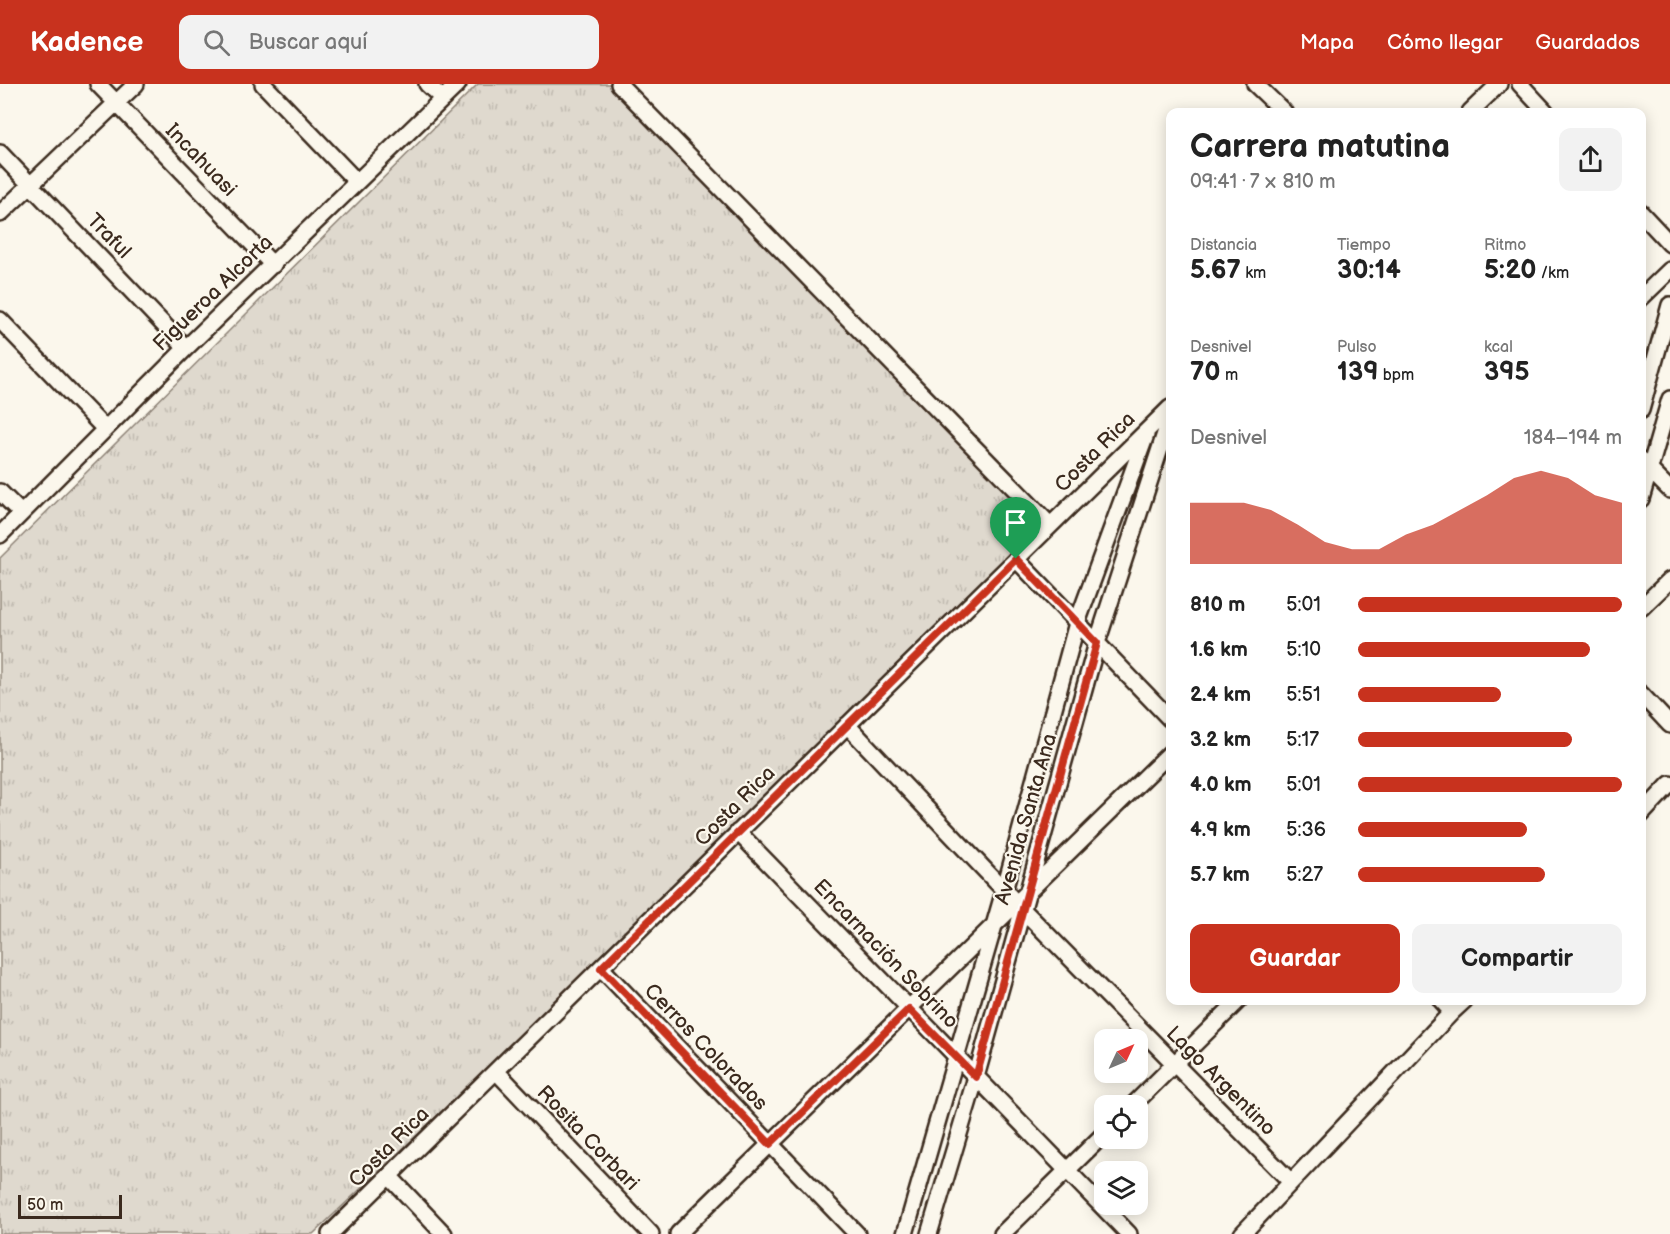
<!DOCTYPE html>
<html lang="es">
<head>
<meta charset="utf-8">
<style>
	:root { --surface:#fff; --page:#f2f2f2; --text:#222; --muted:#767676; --accent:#c8321e }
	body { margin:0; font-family:"Balsamiq Sans",sans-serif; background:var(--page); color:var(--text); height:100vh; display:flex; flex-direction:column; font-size:22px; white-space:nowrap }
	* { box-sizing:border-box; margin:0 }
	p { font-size:20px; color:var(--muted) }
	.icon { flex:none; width:33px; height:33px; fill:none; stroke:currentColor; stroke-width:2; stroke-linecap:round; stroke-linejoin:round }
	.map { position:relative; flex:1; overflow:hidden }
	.side { position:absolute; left:1166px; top:24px; width:480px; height:897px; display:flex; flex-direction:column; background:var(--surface); border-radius:12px; box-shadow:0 3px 15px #0003 }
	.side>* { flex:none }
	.needle { width:39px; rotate:46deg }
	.controls { position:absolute; left:1094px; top:945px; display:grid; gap:12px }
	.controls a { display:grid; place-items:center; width:54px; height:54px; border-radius:12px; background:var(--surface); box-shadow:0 3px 15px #0003; font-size:30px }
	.scale { position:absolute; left:18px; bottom:15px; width:104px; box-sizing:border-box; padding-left:6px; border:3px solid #3b2a1e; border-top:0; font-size:16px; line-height:21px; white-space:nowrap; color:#3b2a1e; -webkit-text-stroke:4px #fbf7ec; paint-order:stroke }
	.pin { position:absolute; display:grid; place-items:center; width:51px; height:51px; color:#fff; margin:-62px -26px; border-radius:50% 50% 50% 0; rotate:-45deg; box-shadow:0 0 6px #0007 }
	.pin .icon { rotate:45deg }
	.round { display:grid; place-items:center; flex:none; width:63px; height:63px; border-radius:12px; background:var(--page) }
	.headline { display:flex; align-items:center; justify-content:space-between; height:102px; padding:0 24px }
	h1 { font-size:33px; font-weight:700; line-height:45px }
	.figures { display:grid; grid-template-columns:repeat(3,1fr); gap:9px; height:102px; padding:6px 24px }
	.figures div { display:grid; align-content:center }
	.figures b { font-size:26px; font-weight:700 }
	.figures small { font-size:16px; font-weight:400 }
	.figures p { font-size:16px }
	.chart { height:168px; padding:12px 24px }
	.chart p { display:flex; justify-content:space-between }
	.chart svg { width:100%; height:108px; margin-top:6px; fill:var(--accent); opacity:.7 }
	.cta { display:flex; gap:12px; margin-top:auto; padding:12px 24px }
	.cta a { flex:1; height:69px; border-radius:12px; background:var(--accent); color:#fff; font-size:24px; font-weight:700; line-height:69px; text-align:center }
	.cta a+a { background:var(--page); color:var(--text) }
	ul { padding:0 24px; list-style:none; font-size:20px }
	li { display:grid; grid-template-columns:96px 72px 1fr; align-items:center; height:45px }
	li i { height:15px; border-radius:8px; background:var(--accent) }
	header { display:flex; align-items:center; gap:36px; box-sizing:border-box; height:84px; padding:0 30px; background:var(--accent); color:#fff }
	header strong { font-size:28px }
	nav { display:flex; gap:33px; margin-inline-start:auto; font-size:21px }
	.search { width:420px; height:54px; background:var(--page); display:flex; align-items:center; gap:15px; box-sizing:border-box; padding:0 21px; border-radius:12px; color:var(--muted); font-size:22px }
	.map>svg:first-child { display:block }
</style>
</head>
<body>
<header>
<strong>Kadence</strong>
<div class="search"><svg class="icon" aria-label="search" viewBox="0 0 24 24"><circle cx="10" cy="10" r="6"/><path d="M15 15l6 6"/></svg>Buscar aquí</div>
<nav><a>Mapa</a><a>Cómo llegar</a><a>Guardados</a></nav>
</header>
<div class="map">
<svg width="1670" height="1150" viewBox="0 0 1670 1150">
	<defs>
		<pattern id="grass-tufts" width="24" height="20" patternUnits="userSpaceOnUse" patternTransform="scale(1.5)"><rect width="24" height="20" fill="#dfd9ce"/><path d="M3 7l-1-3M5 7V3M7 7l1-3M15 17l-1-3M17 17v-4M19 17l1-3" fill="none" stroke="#c0bab0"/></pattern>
	</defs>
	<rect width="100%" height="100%" fill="#fbf7ec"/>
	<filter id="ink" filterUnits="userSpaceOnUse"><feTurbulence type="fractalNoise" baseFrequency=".0167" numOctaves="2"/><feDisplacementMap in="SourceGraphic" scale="12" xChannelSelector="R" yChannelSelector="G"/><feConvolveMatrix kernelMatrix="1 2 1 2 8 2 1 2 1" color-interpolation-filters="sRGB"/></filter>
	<g filter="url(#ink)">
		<path fill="url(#grass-tufts)" stroke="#8d8276" stroke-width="1.5" d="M478 0H618L1044 441 594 883 313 1150H0V474Z"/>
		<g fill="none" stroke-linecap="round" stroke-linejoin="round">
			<g stroke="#3b2a1e" stroke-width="20">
				<path id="minor" d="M98 0 273 181
					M263 0 357 98
					M427 0 443 15
					M619 0 1050 441
					M1255 0 1284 28
					M1520 0 1546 28
					M1470 28 1499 0
					M0 69 186 264
					M1641 129 1670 160
					M0 130 136 0
					M1641 214 1670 186
					M0 236 105 345
					M1641 326 1670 221
					M1641 377 1670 406
					M0 408 21 429
					M1641 415 1670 315
					M0 451 186 264 458 0
					M1016 475 1170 635
					M1641 524 1670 496
					M1641 610 1670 641
					M847 641 1023 826 1291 1098
					M1641 731 1670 700
					M738 748 1129 1150
					M601 884 857 1150
					M1441 916 1452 928
					M496 987 651 1150
					M1132 1022 1239 916
					M389 1092 444 1150
					M330 1150 1170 324
					M678 1150 1170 669
					M905 1150 1004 807 1077 539 1146 351
					M929 1150 976 993 1097 559 1170 334
					M1002 1150 1104 1050
					M1242 1150 1452 928 1465 916"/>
			</g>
			<use href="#minor" stroke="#fbf7ec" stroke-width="15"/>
		</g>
	</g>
	<g fill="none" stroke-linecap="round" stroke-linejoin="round" filter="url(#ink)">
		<g stroke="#fff" stroke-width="12">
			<path id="route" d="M1016 475 1097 559 976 993 909 925 770 1060 601 884Z"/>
		</g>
		<use href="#route" stroke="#c8321e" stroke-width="8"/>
	</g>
	<g text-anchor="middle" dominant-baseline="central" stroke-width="4.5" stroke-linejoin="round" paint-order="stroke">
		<g font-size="21" fill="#3b2a1e" stroke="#fbf7ec">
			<text transform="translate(201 76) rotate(46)">Incahuasi</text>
			<text transform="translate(109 152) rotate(46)">Traful</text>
			<text transform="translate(213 209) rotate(-44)">Figueroa Alcorta</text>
			<text transform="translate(1095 368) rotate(-45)">Costa Rica</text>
			<text transform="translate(735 722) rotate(-45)">Costa Rica</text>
			<text transform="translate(1026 735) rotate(-74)">Avenida Santa Ana</text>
			<text transform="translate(886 870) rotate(46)">Encarnación Sobrino</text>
			<text transform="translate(706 963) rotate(46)">Cerros Colorados</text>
			<text transform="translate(1221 997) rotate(45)">Lago Argentino</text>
			<text transform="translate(588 1054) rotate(46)">Rosita Corbari</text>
			<text transform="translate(389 1063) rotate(-45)">Costa Rica</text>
		</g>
	</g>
</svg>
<div class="controls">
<a><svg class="needle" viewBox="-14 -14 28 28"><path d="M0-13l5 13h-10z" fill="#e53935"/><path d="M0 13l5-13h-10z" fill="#767676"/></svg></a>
<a><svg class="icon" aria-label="locate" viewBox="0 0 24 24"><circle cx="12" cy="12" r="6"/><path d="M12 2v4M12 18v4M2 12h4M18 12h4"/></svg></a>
<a><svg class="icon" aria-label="layers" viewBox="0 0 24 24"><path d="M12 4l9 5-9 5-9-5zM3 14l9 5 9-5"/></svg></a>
</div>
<div class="scale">50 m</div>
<div class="pin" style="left:1016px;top:475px;background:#1e9e55"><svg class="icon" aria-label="arrive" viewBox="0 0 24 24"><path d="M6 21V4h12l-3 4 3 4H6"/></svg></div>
<section class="side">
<div class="headline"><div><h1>Carrera matutina</h1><p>09:41 · 7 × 810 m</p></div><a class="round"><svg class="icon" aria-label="share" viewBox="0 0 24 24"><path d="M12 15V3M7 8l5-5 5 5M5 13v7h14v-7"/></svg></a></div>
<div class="figures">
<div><p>Distancia</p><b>5.67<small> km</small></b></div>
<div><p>Tiempo</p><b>30:14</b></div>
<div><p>Ritmo</p><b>5:20<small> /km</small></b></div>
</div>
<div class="figures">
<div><p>Desnivel</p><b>70<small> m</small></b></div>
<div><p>Pulso</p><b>139<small> bpm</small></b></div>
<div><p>kcal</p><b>395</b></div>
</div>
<div class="chart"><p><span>Desnivel</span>184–194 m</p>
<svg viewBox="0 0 160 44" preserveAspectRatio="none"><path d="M0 44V19L10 19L20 19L30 22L40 28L50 35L60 38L70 38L80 32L90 28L100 22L110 16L120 9L130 6L140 9L150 16L160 19V44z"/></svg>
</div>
<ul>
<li><b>810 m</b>5:01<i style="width:100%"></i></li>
<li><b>1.6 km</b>5:10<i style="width:88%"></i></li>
<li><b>2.4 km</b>5:51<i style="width:54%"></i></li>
<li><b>3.2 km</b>5:17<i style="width:81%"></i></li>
<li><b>4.0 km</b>5:01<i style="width:100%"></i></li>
<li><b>4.9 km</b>5:36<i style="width:64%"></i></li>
<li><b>5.7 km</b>5:27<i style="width:71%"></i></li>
</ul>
<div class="cta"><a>Guardar</a><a>Compartir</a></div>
</section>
</div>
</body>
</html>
